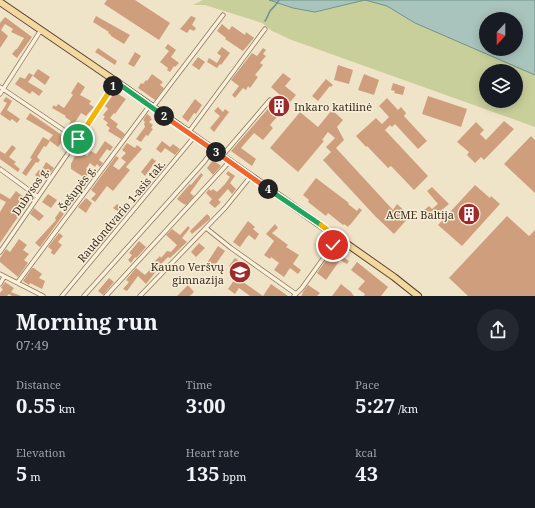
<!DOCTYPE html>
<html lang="en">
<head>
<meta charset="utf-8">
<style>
	:root { --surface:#171b24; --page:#242831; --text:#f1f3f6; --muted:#9ea1a6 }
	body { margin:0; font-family:"Noto Serif",serif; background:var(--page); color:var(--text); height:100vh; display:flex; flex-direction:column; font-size:15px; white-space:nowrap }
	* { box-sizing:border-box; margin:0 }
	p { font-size:13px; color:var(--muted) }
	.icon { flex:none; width:22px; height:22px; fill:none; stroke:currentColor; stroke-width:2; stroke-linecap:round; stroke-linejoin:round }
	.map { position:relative; height:296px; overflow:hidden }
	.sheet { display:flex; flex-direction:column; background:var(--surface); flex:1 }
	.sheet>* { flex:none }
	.needle { width:26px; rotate:201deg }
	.buttons { position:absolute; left:479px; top:12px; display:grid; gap:8px }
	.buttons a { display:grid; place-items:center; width:44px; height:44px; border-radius:50%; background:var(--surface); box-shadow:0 2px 10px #0003; font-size:20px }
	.pin { position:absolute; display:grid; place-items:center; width:34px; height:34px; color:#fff; margin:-17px; border:2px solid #fff; border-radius:50%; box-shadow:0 1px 4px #0007 }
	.km { position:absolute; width:20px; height:20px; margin:-10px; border-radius:50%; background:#222; color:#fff; font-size:11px; line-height:20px; text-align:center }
	.round { display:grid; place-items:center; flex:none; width:42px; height:42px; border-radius:21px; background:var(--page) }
	.headline { display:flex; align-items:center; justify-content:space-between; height:68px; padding:0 16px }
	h1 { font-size:22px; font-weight:700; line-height:30px }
	.metrics { display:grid; grid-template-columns:repeat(3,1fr); gap:6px; height:68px; padding:4px 16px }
	.metrics div { display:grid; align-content:center }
	.metrics b { font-size:20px; font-weight:700 }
	.metrics small { font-size:11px; font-weight:400 }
	.metrics p { font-size:11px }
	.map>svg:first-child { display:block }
</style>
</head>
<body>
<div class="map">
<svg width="535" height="296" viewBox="0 0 535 296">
	<rect width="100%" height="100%" fill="#f0e4c8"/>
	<path fill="#c9cf9b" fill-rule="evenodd" d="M203 0H269L293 8 315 12 365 0 387 6 415 23 535 75V127L289 39 279 34 272 31 262 23 205 5H193ZM486 71H516V101H486Z"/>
	<path fill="#a9c4bc" stroke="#6f938a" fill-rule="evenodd" d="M269 0H535V75L415 23 387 6 365 0 315 12 293 8ZM486 19H516V49H486Z"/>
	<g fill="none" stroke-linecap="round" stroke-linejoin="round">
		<path stroke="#6f938a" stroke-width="1.5" d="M265 21C268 17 268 14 270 11 273 7 276 6 279 0"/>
	</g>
	<path fill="#cf9f7d" d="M107 0H135L170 23 159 40 104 4Z
		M96 16 130 35 124 44 111 36V35L108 33 109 32 93 22Z
		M191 16 196 18 192 25 196 28 194 31 190 29 187 33 180 29Z
		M5 17 32 37 17 58 12 54 16 49H17L24 38 11 32 13 29 5 24 1 30 8 36 0 48V23Z
		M222 24 229 30 232 26 245 35 246 32 254 38 243 51 225 39 226 38 217 31Z
		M168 44 176 50 171 57 179 63 175 67 174 66 170 72 167 70 168 68 160 62 169 51 165 48Z
		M222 47 230 53 221 65 220 64 217 68 207 62 209 58 217 63 221 56 217 53Z
		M98 48 117 61 115 65 95 52Z
		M263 48 266 50 263 54 266 56 260 63 263 65 255 75 258 77 250 88 248 86 246 90 243 88 235 98 232 95 239 86 231 80 252 53 257 56Z
		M135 52 141 56 134 67 128 64Z
		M198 57 205 62 199 70 192 65Z
		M338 65 353 70 349 84 334 80Z
		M38 69 50 77 45 85 33 76Z
		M29 73 33 75 28 82 43 91 39 96 32 91 30 94 15 84 20 77 25 79Z
		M283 73 291 79 285 86 296 95 270 125 273 128 263 140 254 133 241 148 256 159 252 166 231 151 280 95 271 87Z
		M152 74 163 82 160 85 164 88 155 100 138 88 141 83 143 84 146 80 147 81Z
		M364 74 379 80 374 95 358 90Z
		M326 79 333 85 331 87 330 86 318 101 312 96Z
		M78 82 85 87 80 95 91 101 89 104 94 107 86 116 81 113 74 124 81 128 78 133 68 126 71 121 65 117 66 116 52 108 54 105 56 107 58 104 64 108 73 95 71 93Z
		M393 83 405 87 403 95 394 93 395 91 391 90Z
		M115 92 126 99 115 114 114 113 110 118 118 124 116 127 125 134 121 139 108 131 110 128 106 125 108 123 103 119 105 117 103 115 108 109 105 106Z
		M428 96 467 109 461 127 422 114Z
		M6 97 12 101 7 110 20 119 17 123 12 119 10 121 0 114 7 103 3 101Z
		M387 98 398 110 401 107 406 113 404 116 427 141 418 149 395 124 392 127 390 125 385 130 428 176 414 190 391 166 388 168 367 146 366 147 356 136 376 118 382 124 389 117 379 106Z
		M195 99 202 105 196 114 194 113 188 122 182 117Z
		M218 107 223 112 225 109 229 112 214 132 210 128 220 116 214 111Z
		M332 110 343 120 337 127 344 140 336 148 393 210 397 204 410 216 394 234 375 216 323 160 331 152 326 147 335 138 328 132 322 140 324 141 298 172 270 148 300 112 318 127Z
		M30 113 66 138 67 137 71 140 66 147 61 143 58 147 49 140 53 135 26 119Z
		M147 114 151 117 150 118 152 119 149 122 153 125 151 128 153 129 148 136 146 135 141 142 136 139 145 127 144 124 145 122 143 120Z
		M504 121 514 129 484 160 481 157 475 163 467 155 469 152 457 142 476 122 484 130 480 134 486 140Z
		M531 136 535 140V193L504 164Z
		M43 137 50 141 46 147 44 146 37 157 40 160 38 163 36 162 26 176 22 173 32 159 30 158Z
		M105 141 113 147 110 151 107 149 99 160 103 163 100 167 97 164 95 167 90 163 86 169 90 171 85 178 71 169V164L75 156 73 155V152L75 150H77L87 156 91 151 96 154Z
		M162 141 170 147 173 144 180 149 175 155 165 148 161 153 156 149Z
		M127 143 135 148 137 145 142 149 126 167 130 170 113 191 107 186 95 202 91 199 96 194 91 190 116 156 119 158 113 166 119 170 126 162 121 158 126 153 122 150Z
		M12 145 16 148 9 157 16 162 14 164 20 169 18 172 0 159V151L5 154Z
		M152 158 156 161 145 176 141 172Z
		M213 160 221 166 213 175 207 168Z
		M46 162 54 168 51 172 46 169 39 178 35 175 39 170 41 171Z
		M228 171 235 176 230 183 236 189 232 194 228 189 218 200 221 202 215 208 209 203 212 199 206 193 209 189 211 191 213 189 217 192 225 184 230 177 226 174Z
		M201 173 203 175 190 193 194 196 186 205 182 203 177 199 190 184 191 185Z
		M316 178 349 203 348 204 357 211 359 208 362 210 350 225H349L348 227 344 224 343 225 328 213 326 216 308 202 309 200 303 195Z
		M475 185 490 198 491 196 500 204 462 246 438 225Z
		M432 187 449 204 437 214 435 212 429 218 423 211 429 206 432 209 438 204 427 191Z
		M16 191 29 201 0 243V212L6 202 0 199V193L10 199Z
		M48 194 57 200 51 208 42 202Z
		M86 198 92 203 86 213 78 207Z
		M117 204 122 208 124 206 129 210 124 216 113 208Z
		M34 208 44 216 39 221 30 214Z
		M60 211 64 214 40 247 35 243 56 220 55 218Z
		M207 214 210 217V219L192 234 190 231Z
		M507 216 529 236 535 230V296H468L449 278Z
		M248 221 255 227 253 229 259 234 255 240 249 235 247 237 240 247 233 242Z
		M275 224 278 228 272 233 288 245 286 247 299 255 293 264 301 270 298 274 290 268 284 277 274 270 279 263 271 257 270 259 264 255 274 241 266 234Z
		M188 226 190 228 182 238 187 242 170 258 168 257 157 268 158 269 146 284 138 276 127 291 123 289 129 282 126 280 136 268 145 275 154 265 153 263 160 256 161 258 167 251 171 252 177 245 166 235 172 229 180 235Z
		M113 227 114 228 101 244 99 242 100 241 98 239 103 233 101 231 103 229 108 233Z
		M59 233 63 236 58 242 62 245 54 255 51 253 52 250 48 247Z
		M19 239 27 245 23 250 29 254 24 260 28 263 18 277 0 262V258L6 249 10 252Z
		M139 241 146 247 138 256 136 258 135 257 131 263 128 260 132 255 129 253Z
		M199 243 205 248 196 257 191 252Z
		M218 246 225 251 213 268 207 263Z
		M333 250 349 261 347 264 340 260 326 280 317 273Z
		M235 258 251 270 243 282 263 296 271 284 288 296H250L239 288 235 294 228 289 239 273 229 266Z
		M357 262 388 287 381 296H364L365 294 358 289 365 281 351 270Z
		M32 268H34L42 274 39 278 45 281 42 289 30 283 29 285 23 281Z
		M109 278 114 282 103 295 98 291Z
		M5 282 14 288 11 292 21 296H12L9 294 7 296H0V293L3 289 1 288Z
		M341 284 351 292 354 296H332Z
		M188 285 194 292 190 296H177Z
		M308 285 320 293 317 296H301L303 293H302Z"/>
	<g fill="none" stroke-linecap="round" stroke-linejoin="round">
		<g stroke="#8d765c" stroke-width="5">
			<path id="street" d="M0 87 77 139
				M0 94 41 30
				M153 107 223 15
				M188 133 265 29
				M222 156 270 100
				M0 169 37 196
				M206 228 231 248 296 294
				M0 252 117 82
				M0 274 43 296
				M18 282 150 105
				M0 284 4 277
				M62 296 194 137
				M84 296 204 162 213 150
				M106 296 230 161
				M140 296 225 208 251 176
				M294 296 302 288 338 238"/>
		</g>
		<g stroke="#5b4430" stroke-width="8">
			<path id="primary" d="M0 2 117 82 394 277 418 296"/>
		</g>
		<use href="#street" stroke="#faf1dc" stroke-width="3.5"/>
		<use href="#primary" stroke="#f3d9a0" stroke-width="6"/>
	</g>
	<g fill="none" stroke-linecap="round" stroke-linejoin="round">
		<g stroke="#fff" stroke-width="8">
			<path id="split-1" d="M78 139 113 86"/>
		</g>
		<g stroke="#fff" stroke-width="8">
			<path id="split-2" d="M113 86 116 82 164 116"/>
		</g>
		<g stroke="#fff" stroke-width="8">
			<path id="split-3" d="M164 116 216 152"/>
		</g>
		<g stroke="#fff" stroke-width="8">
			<path id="split-4" d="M216 152 268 189"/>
		</g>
		<g stroke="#fff" stroke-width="8">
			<path id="split-5" d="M268 189 321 225"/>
		</g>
		<g stroke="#fff" stroke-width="8">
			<path id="split-6" d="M321 225 338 238 333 245"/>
		</g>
		<use href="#split-1" stroke="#f5b400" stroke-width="5"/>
		<use href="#split-2" stroke="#22a559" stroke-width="5"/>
		<use href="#split-3" stroke="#f0652b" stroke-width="5"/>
		<use href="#split-4" stroke="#f0652b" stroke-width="5"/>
		<use href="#split-5" stroke="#22a559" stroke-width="5"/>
		<use href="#split-6" stroke="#f5b400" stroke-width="5"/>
	</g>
	<defs>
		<g id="building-disc" transform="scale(1.15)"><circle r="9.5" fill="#9e2a2b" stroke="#f7eed8"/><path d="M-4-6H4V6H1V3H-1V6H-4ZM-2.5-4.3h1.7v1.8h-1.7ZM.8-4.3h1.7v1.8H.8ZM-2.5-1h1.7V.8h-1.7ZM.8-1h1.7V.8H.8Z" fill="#fff"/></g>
		<g id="school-disc" transform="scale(1.15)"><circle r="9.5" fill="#9e2a2b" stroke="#f7eed8"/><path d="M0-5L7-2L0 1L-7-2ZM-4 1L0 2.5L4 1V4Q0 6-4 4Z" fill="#fff"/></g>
	</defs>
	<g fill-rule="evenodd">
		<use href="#building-disc" x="279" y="106"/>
		<use href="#building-disc" x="469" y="214"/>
		<use href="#school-disc" x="240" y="272"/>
	</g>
	<g text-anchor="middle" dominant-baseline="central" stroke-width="3" stroke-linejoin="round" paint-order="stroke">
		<g font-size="11" fill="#3d2e20" stroke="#f7eed8" text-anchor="end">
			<text x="294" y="106" text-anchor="start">Inkaro katilinė</text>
			<text x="454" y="214">ACME Baltija</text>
			<text x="224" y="266">Kauno Veršvų<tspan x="224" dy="13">gimnazija</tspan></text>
		</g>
		<g font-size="11" fill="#3d2e20" stroke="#f7eed8">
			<text transform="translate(77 188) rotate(-53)">Šešupės g.</text>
			<text transform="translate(30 191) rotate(-56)">Dubysos g.</text>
			<text transform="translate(121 211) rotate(-50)">Raudondvario 1-asis tak.</text>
		</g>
	</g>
</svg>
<div class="buttons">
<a><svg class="needle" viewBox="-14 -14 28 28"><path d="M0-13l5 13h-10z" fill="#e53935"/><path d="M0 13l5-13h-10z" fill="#9ea1a6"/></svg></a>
<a><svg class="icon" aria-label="layers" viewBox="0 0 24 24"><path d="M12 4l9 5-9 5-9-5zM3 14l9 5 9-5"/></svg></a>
</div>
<div class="pin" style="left:78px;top:139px;background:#1e9e55"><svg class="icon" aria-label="arrive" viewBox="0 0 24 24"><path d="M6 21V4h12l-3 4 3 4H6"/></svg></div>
<div class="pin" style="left:333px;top:245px;background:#d93025"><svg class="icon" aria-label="check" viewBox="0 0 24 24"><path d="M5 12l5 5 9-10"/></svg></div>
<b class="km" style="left:113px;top:86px">1</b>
<b class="km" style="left:164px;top:116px">2</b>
<b class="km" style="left:216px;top:152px">3</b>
<b class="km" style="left:268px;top:189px">4</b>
</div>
<section class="sheet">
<div class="headline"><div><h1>Morning run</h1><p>07:49</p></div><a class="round"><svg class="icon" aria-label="share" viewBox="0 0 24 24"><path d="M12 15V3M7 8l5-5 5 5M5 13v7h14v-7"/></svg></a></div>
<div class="metrics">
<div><p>Distance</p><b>0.55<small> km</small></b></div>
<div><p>Time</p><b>3:00</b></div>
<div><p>Pace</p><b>5:27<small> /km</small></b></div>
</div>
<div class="metrics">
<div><p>Elevation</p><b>5<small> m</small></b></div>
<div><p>Heart rate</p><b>135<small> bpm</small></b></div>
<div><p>kcal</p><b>43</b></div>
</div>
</section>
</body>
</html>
